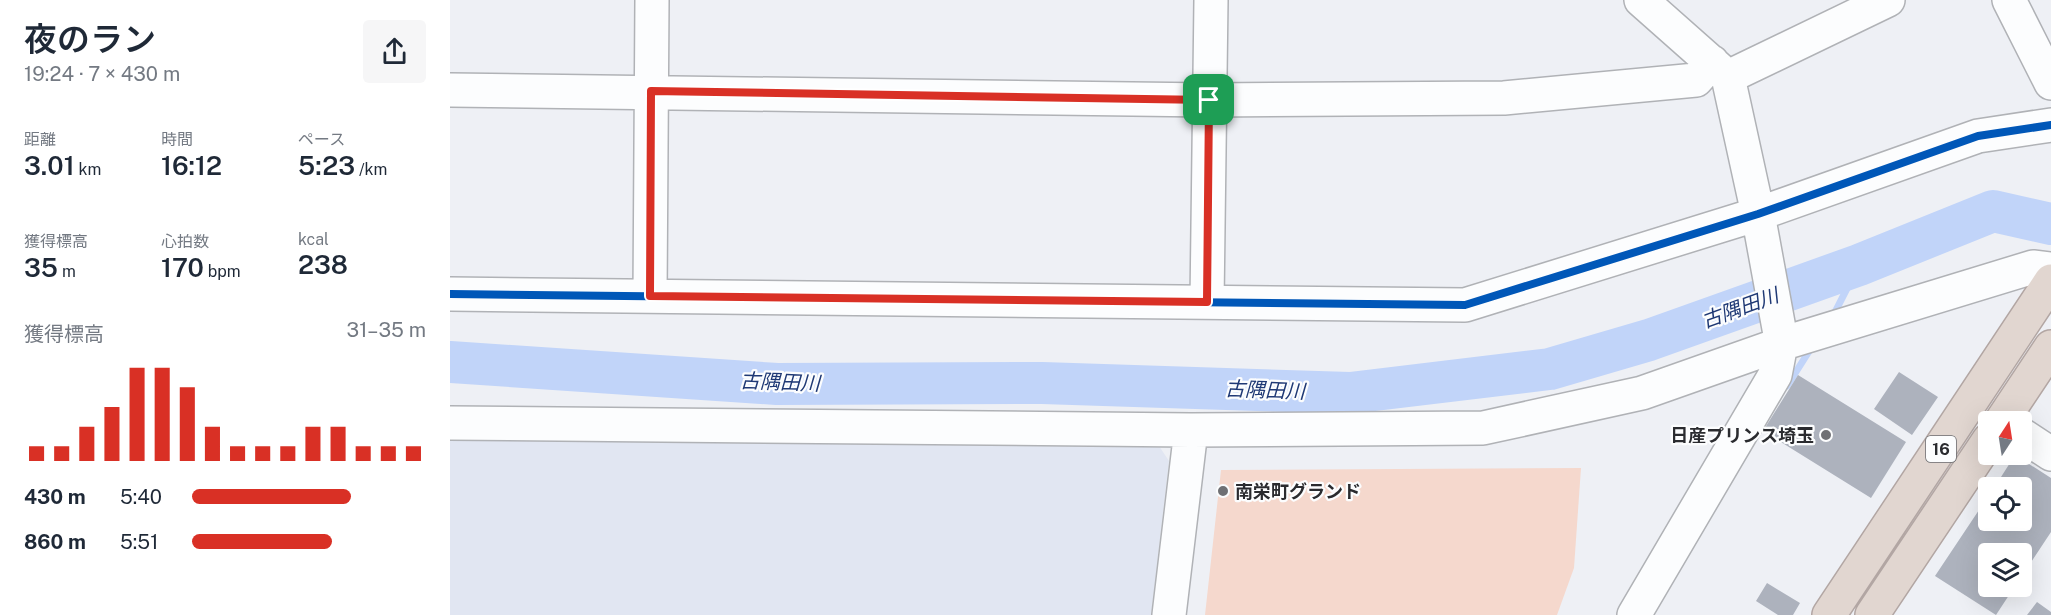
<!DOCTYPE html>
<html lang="ja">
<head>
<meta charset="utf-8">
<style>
	:root { --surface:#fff; --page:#f6f6f7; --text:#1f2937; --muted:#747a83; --accent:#d93025 }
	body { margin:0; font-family:"Public Sans","Noto Sans JP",sans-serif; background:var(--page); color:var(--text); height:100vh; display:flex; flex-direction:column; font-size:22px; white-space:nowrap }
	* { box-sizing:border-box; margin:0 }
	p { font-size:20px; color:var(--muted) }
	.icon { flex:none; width:33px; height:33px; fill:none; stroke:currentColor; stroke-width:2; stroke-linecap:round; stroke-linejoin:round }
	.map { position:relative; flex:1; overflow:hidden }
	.sheet { display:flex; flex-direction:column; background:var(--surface); width:450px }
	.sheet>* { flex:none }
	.needle { width:39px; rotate:12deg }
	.tools { position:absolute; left:1528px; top:411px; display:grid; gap:12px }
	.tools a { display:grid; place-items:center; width:54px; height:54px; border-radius:6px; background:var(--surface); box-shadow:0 6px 24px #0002; font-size:30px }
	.pin { position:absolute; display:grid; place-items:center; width:51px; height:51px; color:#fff; margin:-26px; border-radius:12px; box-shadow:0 3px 9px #0006 }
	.round { display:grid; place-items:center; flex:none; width:63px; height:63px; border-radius:6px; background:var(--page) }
	.summary { display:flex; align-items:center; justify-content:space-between; height:102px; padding:0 24px }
	h1 { font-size:33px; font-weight:600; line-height:45px }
	.metrics { display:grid; grid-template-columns:repeat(3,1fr); gap:9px; height:102px; padding:6px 24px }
	.metrics div { display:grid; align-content:center }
	.metrics b { font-size:26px; font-weight:600 }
	.metrics small { font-size:16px; font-weight:400 }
	.metrics p { font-size:16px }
	.chart { height:168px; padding:12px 24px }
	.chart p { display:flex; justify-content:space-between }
	.chart svg { width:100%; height:108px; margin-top:6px; stroke:var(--accent); stroke-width:6 }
	ul { padding:0 24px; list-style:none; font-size:20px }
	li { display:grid; grid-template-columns:96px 72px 1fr; align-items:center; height:45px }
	li i { height:15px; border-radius:8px; background:var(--accent) }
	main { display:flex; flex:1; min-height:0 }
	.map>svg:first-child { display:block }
</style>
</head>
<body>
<main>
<section class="sheet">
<div class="summary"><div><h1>夜のラン</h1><p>19:24 · 7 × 430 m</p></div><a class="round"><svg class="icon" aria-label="share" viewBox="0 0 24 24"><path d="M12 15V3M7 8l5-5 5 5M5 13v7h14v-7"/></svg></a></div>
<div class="metrics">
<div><p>距離</p><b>3.01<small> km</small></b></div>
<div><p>時間</p><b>16:12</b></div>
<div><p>ペース</p><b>5:23<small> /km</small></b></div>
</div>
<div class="metrics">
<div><p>獲得標高</p><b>35<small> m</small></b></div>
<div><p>心拍数</p><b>170<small> bpm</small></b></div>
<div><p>kcal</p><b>238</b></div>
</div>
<div class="chart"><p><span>獲得標高</span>31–35 m</p>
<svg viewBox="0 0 160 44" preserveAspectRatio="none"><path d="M5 44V38M15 44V38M25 44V30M35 44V22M45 44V6M55 44V6M65 44V14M75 44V30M85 44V38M95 44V38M105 44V38M115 44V30M125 44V30M135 44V38M145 44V38M155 44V38"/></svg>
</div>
<ul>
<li><b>430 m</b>5:40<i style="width:68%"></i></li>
<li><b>860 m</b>5:51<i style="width:60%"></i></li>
</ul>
</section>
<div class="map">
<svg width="1601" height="615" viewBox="0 0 1601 615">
	<rect width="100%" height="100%" fill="#eef0f5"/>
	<path fill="#e1e6f2" d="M0 437 709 446 719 461 701 615H0Z"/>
	<path fill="#f5d8cd" d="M1131 468 1124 568 1107 615H755L771 470Z"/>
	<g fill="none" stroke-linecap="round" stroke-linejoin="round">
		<path stroke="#c1d4f9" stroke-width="7" d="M1599 224 1601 215
			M1383 316 1409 265
			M1337 386 1363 345"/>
		<path stroke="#c1d4f9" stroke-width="42" d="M0 362 327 384 592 383 900 393 1100 369 1199 340 1409 265 1543 211 1601 224"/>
	</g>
	<path fill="#adb2bd" d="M1449 372 1488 397 1462 435 1424 409Z
		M1348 375 1456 442 1421 498 1313 431Z
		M1565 455 1601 478V532L1572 576V554H1539V586H1565L1546 615 1485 576 1539 495V520H1572V488H1544Z
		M1317 583 1350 603 1343 615H1328L1306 601Z
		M1587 602 1601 612V615H1577Z"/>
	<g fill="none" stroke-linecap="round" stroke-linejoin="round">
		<g stroke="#b0b2b6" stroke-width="36">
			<path id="minor" d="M1559 0 1601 83
				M1278 77 1438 0
				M0 90 759 100 1054 98 1246 80 1262 62
				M0 294 1015 305 1308 214 1528 136 1601 125
				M200 296 202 0
				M757 302 761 0
				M0 423 741 430 1033 428 1192 393 1331 344 1583 267 1601 269
				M1572 435 1601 454
				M719 615 741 430
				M1184 615 1325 375 1331 344 1330 334 1308 214 1278 77 1191 0"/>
		</g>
		<g stroke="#b2a6a3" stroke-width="36">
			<path id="highway" d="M1551 422 1601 347
				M1379 615 1601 281
				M1422 615 1539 440"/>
		</g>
		<use href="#minor" stroke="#fcfdfe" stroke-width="33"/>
		<use href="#highway" stroke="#e1d6d0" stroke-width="33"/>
		<g stroke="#fcfdfe" stroke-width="11">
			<path id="cycleway" d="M0 294 1015 305 1308 214 1528 136 1601 125"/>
		</g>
		<use href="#cycleway" stroke="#0057b8" stroke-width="8"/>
	</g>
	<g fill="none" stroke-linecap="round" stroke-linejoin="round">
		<g stroke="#fff" stroke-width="12">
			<path id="route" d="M201 91 759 100 757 302 200 296Z"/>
		</g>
		<use href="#route" stroke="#d93025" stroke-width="8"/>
	</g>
	<g fill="#6f7074" stroke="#fcfdfe" stroke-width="2">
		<circle cx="1376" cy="435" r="6"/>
		<circle cx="773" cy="491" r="6"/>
	</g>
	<g text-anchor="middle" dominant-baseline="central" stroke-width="4.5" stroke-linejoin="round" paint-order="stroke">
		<rect fill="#fcfdfe" stroke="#696a6d" stroke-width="1.5" x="1476" y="436" width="30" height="26" rx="4.5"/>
		<g font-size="16" font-weight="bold" fill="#2a2b2f">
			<text x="1491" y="449">16</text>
		</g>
		<g font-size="18" font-weight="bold" fill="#2a2b2f" stroke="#fcfdfe" text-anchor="end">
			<text x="1364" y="435">日産プリンス埼玉</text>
			<text x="785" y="491" text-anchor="start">南栄町グランド</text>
		</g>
		<g font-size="20" font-style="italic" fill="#1f3975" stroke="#fcfdfe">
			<text transform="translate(1290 308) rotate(-20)">古隅田川</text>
			<text transform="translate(330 382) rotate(2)">古隅田川</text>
			<text transform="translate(815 390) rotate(2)">古隅田川</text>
		</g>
	</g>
</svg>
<div class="tools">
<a><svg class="needle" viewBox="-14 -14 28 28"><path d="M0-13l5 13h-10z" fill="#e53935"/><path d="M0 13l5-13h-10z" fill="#747a83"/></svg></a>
<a><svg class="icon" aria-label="locate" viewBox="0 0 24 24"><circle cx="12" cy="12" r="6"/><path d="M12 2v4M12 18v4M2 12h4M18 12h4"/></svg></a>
<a><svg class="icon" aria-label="layers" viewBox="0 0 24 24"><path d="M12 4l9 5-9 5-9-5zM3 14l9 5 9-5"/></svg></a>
</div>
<div class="pin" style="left:759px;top:100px;background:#1e9e55"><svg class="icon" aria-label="arrive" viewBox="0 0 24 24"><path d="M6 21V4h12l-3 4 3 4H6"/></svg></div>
</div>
</main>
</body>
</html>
